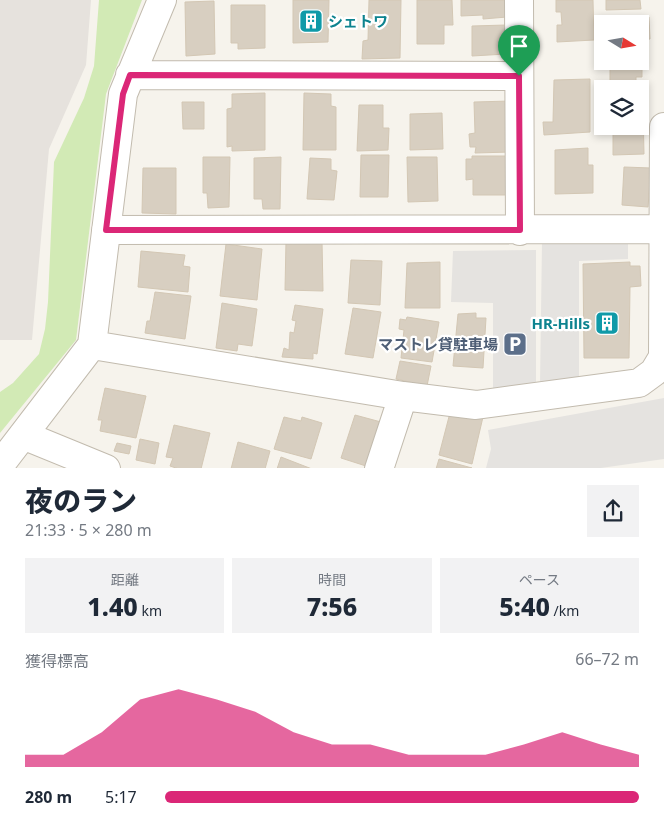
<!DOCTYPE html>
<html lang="ja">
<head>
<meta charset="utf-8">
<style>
	:root { --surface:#fff; --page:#f2f2f3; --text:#1f2937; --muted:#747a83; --accent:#db2777 }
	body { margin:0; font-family:"Noto Sans","Noto Sans JP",sans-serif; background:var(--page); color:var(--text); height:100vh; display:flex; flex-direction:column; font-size:19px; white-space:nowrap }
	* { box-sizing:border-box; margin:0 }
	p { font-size:16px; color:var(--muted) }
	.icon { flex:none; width:28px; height:28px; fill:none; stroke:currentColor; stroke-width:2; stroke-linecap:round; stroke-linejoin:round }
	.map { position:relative; height:468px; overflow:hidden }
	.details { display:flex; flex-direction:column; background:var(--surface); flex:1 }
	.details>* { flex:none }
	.needle { width:32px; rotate:101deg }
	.fabs { position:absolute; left:594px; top:15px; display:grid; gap:10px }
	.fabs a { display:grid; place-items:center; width:55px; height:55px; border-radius:0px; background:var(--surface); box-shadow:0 2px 8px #0003; font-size:25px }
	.pin { position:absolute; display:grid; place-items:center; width:42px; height:42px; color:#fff; margin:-51px -21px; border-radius:50% 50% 50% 0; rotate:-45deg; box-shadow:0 0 5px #0007 }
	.pin .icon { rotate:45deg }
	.round { display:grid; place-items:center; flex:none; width:52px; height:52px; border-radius:0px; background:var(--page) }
	.head { display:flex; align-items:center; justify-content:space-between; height:85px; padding:0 25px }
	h1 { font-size:28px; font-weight:800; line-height:38px }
	.figures { display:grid; grid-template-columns:repeat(3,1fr); gap:8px; height:85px; padding:5px 25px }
	.figures div { display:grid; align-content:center; border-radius:0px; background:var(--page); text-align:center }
	.figures b { font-size:25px; font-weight:800 }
	.figures small { font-size:14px; font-weight:400 }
	.figures p { font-size:14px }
	.chart { height:140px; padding:10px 25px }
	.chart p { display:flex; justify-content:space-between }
	.chart svg { width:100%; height:90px; margin-top:5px; fill:var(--accent); opacity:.7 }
	ul { padding:0 25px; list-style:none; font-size:16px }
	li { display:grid; grid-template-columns:80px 60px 1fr; align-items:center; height:38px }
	li i { height:12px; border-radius:6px; background:var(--accent) }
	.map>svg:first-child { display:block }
</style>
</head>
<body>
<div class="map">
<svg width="664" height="469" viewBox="0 0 664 469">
	<rect width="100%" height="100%" fill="#f6f3ec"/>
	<path fill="#e6e2dd" d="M0 0H91L86 65 49 149 32 340H0Z"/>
	<path fill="#d2eab5" d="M99 0H142L106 94 76 340 0 433V392L13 383 39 354 45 329 48 302 54 162 84 98 94 66Z"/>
	<path fill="#e5e3e0" d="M542 242 628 244V259L579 261V378L540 385Z
		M536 250V387L493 389V303L451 302 453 251Z
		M664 398V459L601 468H486L491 449 488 430Z"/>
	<path fill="#d8cfc1" stroke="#d3c7b4" d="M293 0H329L328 42 293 43Z
		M369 0H401L400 58 362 59 363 41 368 40Z
		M417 0H452L453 25H444V44H417Z
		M461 0H507V17L483 19V15L461 16Z
		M556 0H593L594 40 557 42V25H562L561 12H556Z
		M606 0H640L641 9 606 10Z
		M214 1 215 54 186 56 185 2Z
		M231 5H265V48L238 49V43H231Z
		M649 17 650 39 640 40V51V24H611V18Z
		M506 25V54L472 56V26Z
		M642 63V77H636V89H610V64Z
		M590 79V132L544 135 543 122H553L554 80Z
		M265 93V150L232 151V146L227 147V109L232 108V94Z
		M304 93 331 94V106L336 107V150H303Z
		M510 101 511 152 475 153 476 147H470L469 134 475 133 474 102Z
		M182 102H204V129H183Z
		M359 105H383V128H389L388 150 357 151Z
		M640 111H643L644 154 613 155V126H640Z
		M442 113 443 149 410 150V114Z
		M588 148V165H593V193L555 194V150Z
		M361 155H389L388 197H360Z
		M472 156H512V195H473V179L466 180V159H472Z
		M203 157H230L229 207 208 208 207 193H203Z
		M281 157 280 209H263L262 199H254V158Z
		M407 157H437L438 201 408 202Z
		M310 158 331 159V170L337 171 334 200 307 199Z
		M624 167 651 168 648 207 622 205Z
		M143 168H176V214L142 213Z
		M286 241H322L323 291 285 290Z
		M226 244 262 249 257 300 220 296Z
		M141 251 185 255 183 266 190 267 188 292 138 287Z
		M351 260 382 261 380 305 348 303Z
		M440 262V308H405L407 263Z
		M630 262V266H640L641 286 630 287 629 358H584L583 264Z
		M155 292 191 296 185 339 145 333 147 321H150Z
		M222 303 257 309 252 346 238 344 237 351 216 348Z
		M295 305 323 309 317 354 313 353V359L282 357 284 348 289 350 290 332 294 333 296 321 292 320Z
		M353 308 381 312 373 358 345 354Z
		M476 313V318H486L483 368 453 366 458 314Z
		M407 317 439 322 432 362 401 358 404 330 399 329 400 319 406 320Z
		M400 361 431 366 427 386 396 379Z
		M105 388 146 396 136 438 100 431 102 420H98Z
		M451 409 483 417 472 464 439 455Z
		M355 415 381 422 366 466 341 458Z
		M284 417 301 421 302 417 322 423 311 459 274 449Z
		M174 425 210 433 201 469H179L170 466 173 458 166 457Z
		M140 439 159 443 155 464 136 460Z
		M238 442 270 451 265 469H231Z
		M117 443 131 446 129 454 114 451Z
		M281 457 312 469H277Z
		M439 459 472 468 436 469Z"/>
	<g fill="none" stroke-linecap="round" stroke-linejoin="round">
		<g stroke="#c2bbae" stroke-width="30">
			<path id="minor" d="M519 0 520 231
				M130 75 519 76
				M106 230 663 229
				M92 345 403 396 476 405 639 383 654 372 663 357 664 127
				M23 435 106 469
				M0 465 92 345 123 94 162 0
				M379 469 403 396"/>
		</g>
		<use href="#minor" stroke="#fff" stroke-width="28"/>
	</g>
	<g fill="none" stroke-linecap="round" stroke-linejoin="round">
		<g stroke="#fff" stroke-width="10">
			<path id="route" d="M130 75 519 76 520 230H106L123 94Z"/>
		</g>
		<use href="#route" stroke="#db2777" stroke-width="6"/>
	</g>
	<defs>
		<g id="building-square" transform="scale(1.25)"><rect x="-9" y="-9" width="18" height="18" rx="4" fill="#0f9aa8" stroke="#fff"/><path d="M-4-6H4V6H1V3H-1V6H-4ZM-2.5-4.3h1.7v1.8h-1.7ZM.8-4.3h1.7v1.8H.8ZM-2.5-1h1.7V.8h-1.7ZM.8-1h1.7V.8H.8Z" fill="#fff"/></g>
		<g id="parking-square" transform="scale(1.25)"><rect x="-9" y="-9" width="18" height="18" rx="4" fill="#5c6f8a" stroke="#fff"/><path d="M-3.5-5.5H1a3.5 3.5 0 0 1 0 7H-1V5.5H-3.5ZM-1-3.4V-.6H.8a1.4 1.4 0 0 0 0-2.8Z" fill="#fff"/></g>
	</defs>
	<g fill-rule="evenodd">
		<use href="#building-square" x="311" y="21"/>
		<use href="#building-square" x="607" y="323"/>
		<use href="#parking-square" x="515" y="344"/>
	</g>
	<g text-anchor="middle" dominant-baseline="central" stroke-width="4.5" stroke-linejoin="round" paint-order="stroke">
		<g font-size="15" font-weight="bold" fill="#0d838f" stroke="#fff" text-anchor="start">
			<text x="328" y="21">シェトワ</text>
			<text x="590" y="323" text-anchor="end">HR-Hills</text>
		</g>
		<g font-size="15" font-weight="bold" fill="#4e5e75" stroke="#fff" text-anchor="end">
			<text x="498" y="344">マストレ貸駐車場</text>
		</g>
	</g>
</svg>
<div class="fabs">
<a><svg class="needle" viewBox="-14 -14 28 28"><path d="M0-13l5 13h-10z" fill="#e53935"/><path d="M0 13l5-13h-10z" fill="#747a83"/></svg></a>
<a><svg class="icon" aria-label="layers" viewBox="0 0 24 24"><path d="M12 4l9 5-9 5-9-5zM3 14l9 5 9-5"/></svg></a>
</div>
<div class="pin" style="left:519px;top:76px;background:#1e9e55"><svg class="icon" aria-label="arrive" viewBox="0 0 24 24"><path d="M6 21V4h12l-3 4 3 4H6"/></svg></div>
</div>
<section class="details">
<div class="head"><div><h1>夜のラン</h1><p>21:33 · 5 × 280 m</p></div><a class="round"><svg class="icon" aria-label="share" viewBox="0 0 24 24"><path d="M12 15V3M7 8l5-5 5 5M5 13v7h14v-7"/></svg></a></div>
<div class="figures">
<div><p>距離</p><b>1.40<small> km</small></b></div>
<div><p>時間</p><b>7:56</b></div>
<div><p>ペース</p><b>5:40<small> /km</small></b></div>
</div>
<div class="chart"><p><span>獲得標高</span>66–72 m</p>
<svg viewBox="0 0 160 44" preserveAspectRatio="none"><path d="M0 44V38L10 38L20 27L30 11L40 6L50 11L60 17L70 27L80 33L90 33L100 38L110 38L120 38L130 33L140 27L150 33L160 38V44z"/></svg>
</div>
<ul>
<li><b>280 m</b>5:17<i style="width:100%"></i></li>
</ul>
</section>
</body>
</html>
